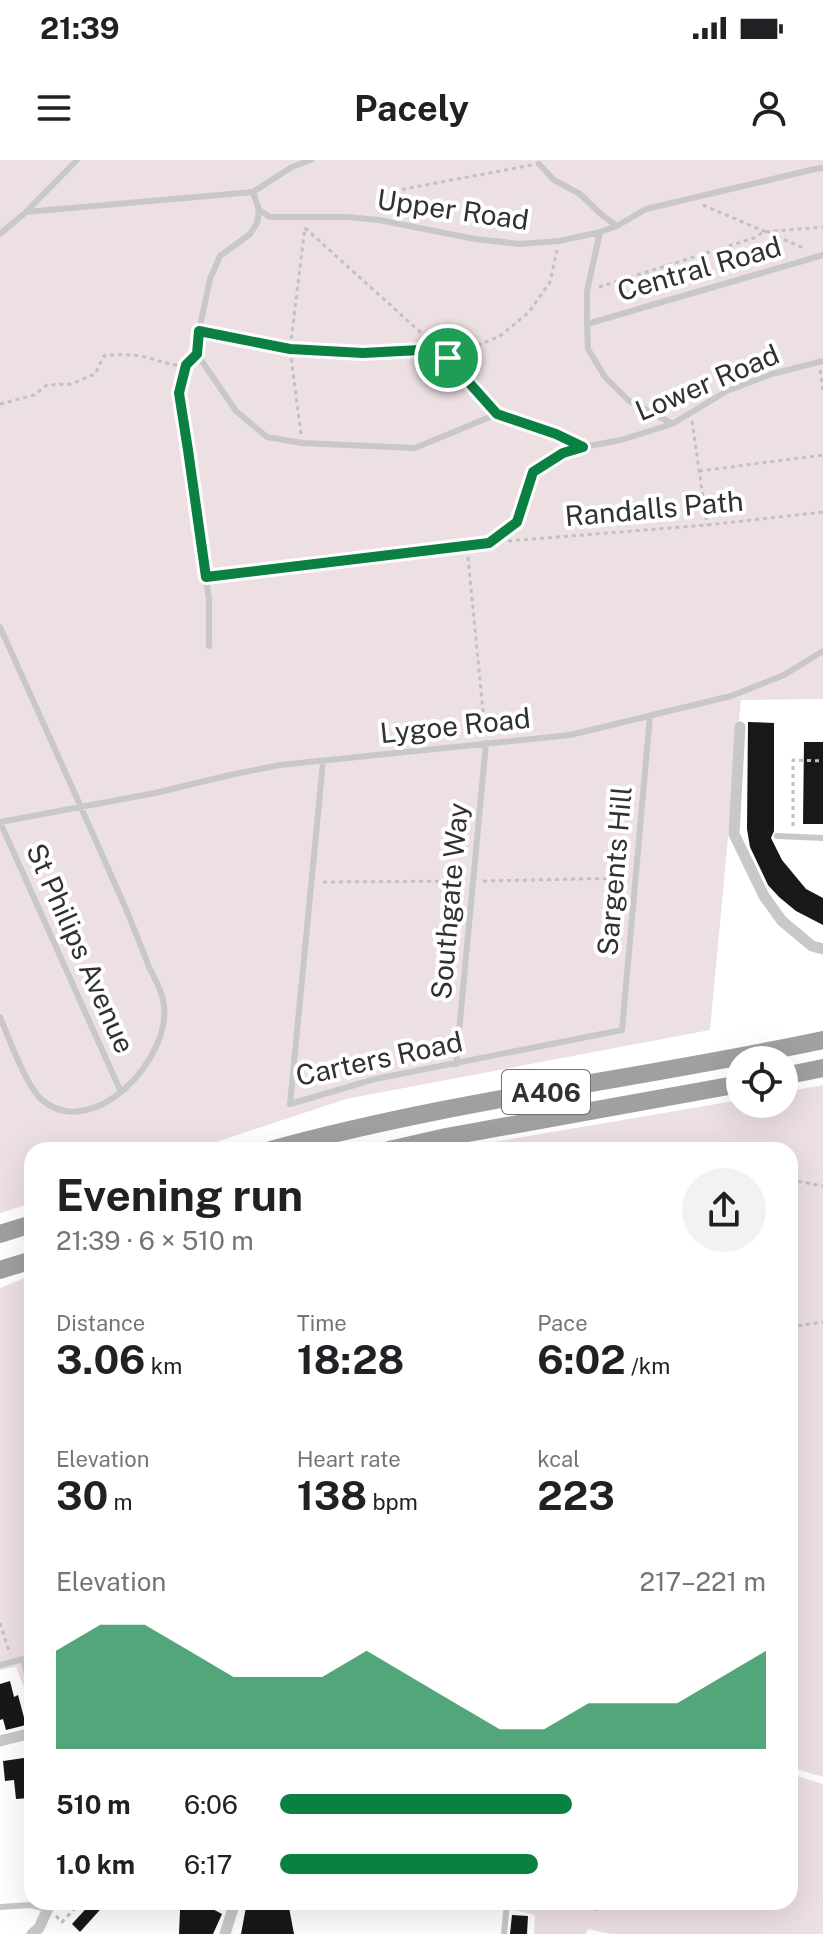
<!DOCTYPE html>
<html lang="en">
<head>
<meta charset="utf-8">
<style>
	:root { --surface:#fff; --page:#f2f2f2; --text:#202124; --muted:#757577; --accent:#0b8043 }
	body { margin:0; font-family:"Public Sans",sans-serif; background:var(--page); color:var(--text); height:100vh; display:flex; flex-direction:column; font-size:30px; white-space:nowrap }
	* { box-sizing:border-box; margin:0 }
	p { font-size:26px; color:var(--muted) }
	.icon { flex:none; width:44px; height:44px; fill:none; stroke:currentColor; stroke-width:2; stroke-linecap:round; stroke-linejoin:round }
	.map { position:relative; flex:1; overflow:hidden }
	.panel { position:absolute; left:24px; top:982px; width:774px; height:768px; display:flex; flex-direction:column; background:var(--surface); border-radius:24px; box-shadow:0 8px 32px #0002 }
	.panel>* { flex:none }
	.buttons { position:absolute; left:726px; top:886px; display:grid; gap:16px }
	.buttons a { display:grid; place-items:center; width:72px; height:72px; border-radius:50%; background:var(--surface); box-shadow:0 8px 32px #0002; font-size:40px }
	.pin { position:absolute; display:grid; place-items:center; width:68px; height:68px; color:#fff; margin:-34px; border:4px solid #fff; border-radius:50%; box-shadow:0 2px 8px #0007 }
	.round { display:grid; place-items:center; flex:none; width:84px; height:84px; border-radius:42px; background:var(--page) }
	.head { display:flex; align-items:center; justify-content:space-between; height:136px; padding:0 32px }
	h1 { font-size:44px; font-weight:700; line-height:60px }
	.metrics { display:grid; grid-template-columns:repeat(3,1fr); gap:12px; height:136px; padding:8px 32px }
	.metrics div { display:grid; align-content:center }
	.metrics b { font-size:40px; font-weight:700 }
	.metrics small { font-size:22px; font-weight:400 }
	.metrics p { font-size:22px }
	.chart { height:224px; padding:16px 32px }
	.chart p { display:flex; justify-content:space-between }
	.chart svg { width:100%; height:144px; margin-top:8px; fill:var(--accent); opacity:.7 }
	ul { padding:0 32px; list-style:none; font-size:26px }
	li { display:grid; grid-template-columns:128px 96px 1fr; align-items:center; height:60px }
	li i { height:20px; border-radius:10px; background:var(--accent) }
	.status { display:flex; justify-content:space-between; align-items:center; height:56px; padding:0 40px; background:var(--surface); direction:ltr }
	.status svg { height:22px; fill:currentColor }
	header { display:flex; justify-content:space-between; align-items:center; height:104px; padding:0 32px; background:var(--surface); font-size:36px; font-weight:700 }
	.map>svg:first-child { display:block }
</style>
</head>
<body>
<div class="status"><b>21:39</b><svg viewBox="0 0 49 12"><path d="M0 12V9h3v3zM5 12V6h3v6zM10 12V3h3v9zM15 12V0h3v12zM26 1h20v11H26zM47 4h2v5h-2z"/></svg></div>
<header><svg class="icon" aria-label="menu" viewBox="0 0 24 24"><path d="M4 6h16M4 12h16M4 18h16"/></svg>Pacely<svg class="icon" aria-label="person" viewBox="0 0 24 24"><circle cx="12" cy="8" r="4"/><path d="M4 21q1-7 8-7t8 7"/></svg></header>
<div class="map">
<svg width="823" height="1774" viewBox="0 0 823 1774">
	<rect width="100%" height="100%" fill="#fff"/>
	<path fill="#ede0e3" d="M0 0H823V539L741 540 710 870 346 939 192 990H32V1043L0 1053Z
		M823 925V1617L790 1607V990H447L740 940V944H784V932Z
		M32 1115V1548L16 1507 0 1510V1128Z
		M790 1614 823 1624V1774H611L588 1769 586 1774H534L535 1755 506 1748 444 1742H790Z"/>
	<path fill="#181818" d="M748 562 774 563V671L771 678 782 700 806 729 823 738V765L796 751 779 737 768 725 750 687 747 669Z
		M804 582H823V664H803Z
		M10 1521 14 1537 18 1535 26 1565 6 1570 3 1559 0 1560V1524Z
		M24 1598 29 1638 16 1639 14 1620 5 1621 3 1601Z
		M92 1742H107L80 1772 72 1764Z
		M252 1742H270V1745L288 1742 294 1774H241L246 1747 251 1748Z
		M186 1744 205 1745 222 1754 213 1774H179L180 1750H185Z
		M512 1755 528 1756 527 1774H510Z"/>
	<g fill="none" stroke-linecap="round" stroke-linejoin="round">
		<path stroke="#c1c1c1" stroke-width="3" stroke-dasharray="4 4" stroke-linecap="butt" d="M703 45 806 89
			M401 55 404 29 532 5
			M305 68 439 189 490 246
			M599 127 754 78 763 72 823 67
			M206 173 290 189 363 193 437 189
			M448 198 500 176 529 152 550 122 557 90
			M820 210 823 230
			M0 244 34 235 47 225 71 224 95 214 104 196C116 194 132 194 145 197 157 200 166 204 178 205
			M692 261 707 365
			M301 274 290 189 305 67
			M699 311 823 295
			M508 381 707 365 823 352
			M468 397 485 572
			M793 666V600L823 601
			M483 721 627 718
			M323 722 463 721
			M790 1020 823 1026
			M790 1167 823 1162
			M0 1463 10 1494
			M56 1756 62 1762 81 1742"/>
		<path stroke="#c8c8c8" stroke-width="6" d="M539 4 554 20 580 34 603 56 617 66
			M253 32 259 50 257 63 250 74 220 96 210 119 199 171 197 194 236 251 267 277 302 283 415 288 497 254 534 266 583 287 621 280 672 264 727 231 772 214 823 201
			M259 50 270 57H347L379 60 475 79 520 84 559 81 600 72 617 66 646 49 815 9 823 8
			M26 52 253 32 292 7 311 0
			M600 72 587 131V164L588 189 605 217 628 240 671 263
			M0 74 26 52 77 0
			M587 164 823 95
			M197 194 186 205 179 233 209 439V486
			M206 417 489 383 517 362 533 312 563 293 583 287
			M0 467C38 552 77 637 114 722 127 750 138 778 149 807 154 817 161 829 163 840 176 896 91 986 40 938 25 923 9 878 0 857
			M323 602 290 944 375 919 622 870 650 556
			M0 662 155 633 230 615 280 605 570 575 731 536 784 515 823 491
			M0 662 121 932
			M777 676 823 678
			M456 904 486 583
			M0 1505 23 1499 27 1514 32 1512
			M581 1742 596 1748 599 1742
			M0 1747 30 1745 48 1749
			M504 1774 507 1742"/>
		<path stroke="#c8c8c8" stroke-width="11" d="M740 567 734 674 764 736 782 761 812 786 823 789
			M0 1581 32 1573
			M32 1774 39 1768 51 1742
			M225 1774 235 1742"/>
		<path stroke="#a0a0a0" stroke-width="18" d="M784 916 823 908
			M271 990C452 940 640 919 823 880
			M389 990 446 977 740 924
			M0 1074 32 1064
			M0 1110 32 1100"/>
	</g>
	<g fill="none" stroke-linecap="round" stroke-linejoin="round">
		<g stroke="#fff" stroke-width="16">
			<path id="route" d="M199 171 290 189 363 193 439 189 497 254 556 274 583 287 563 293 533 312 517 362 489 383 206 417 188 290 179 233 186 205 197 194Z"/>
		</g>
		<use href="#route" stroke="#0b8043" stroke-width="10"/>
	</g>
	<g text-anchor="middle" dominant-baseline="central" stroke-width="8" stroke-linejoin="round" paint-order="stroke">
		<rect fill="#fff" stroke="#6f6f6f" stroke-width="2" x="502" y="910" width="88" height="44" rx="6"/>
		<g font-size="26" font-weight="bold" fill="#313131">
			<text x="546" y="932">A406</text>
		</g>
		<g font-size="28" fill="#313131" stroke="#fff">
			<text transform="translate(453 49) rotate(8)">Upper Road</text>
			<text transform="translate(699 108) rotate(-16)">Central Road</text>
			<text transform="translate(707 222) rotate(-23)">Lower Road</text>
			<text transform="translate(654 348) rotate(-5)">Randalls Path</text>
			<text transform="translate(455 565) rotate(-6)">Lygoe Road</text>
			<text transform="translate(614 711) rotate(-85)">Sargents Hill</text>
			<text transform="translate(449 741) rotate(-85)">Southgate Way</text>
			<text transform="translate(81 788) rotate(66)">St Philips Avenue</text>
			<text transform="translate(379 898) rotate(-12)">Carters Road</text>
		</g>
	</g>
</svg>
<div class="buttons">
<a><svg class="icon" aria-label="locate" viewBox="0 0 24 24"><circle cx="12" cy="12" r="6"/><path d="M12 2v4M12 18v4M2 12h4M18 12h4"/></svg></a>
</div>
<div class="pin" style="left:448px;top:198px;background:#1e9e55"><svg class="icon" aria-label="arrive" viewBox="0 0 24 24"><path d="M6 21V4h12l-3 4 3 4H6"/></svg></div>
<section class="panel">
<div class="head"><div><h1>Evening run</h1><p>21:39 · 6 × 510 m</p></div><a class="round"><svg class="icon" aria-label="share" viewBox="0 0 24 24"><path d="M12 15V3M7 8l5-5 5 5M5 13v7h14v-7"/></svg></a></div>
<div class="metrics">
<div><p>Distance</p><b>3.06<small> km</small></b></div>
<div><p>Time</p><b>18:28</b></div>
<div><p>Pace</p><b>6:02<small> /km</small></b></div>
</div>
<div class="metrics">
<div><p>Elevation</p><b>30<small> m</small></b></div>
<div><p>Heart rate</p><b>138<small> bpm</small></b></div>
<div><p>kcal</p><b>223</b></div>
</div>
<div class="chart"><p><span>Elevation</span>217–221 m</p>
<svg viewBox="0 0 160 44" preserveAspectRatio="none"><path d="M0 44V14L10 6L20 6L30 14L40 22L50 22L60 22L70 14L80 22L90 30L100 38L110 38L120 30L130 30L140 30L150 22L160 14V44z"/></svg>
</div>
<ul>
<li><b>510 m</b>6:06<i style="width:60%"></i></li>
<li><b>1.0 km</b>6:17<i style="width:53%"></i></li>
</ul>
</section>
</div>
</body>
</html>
